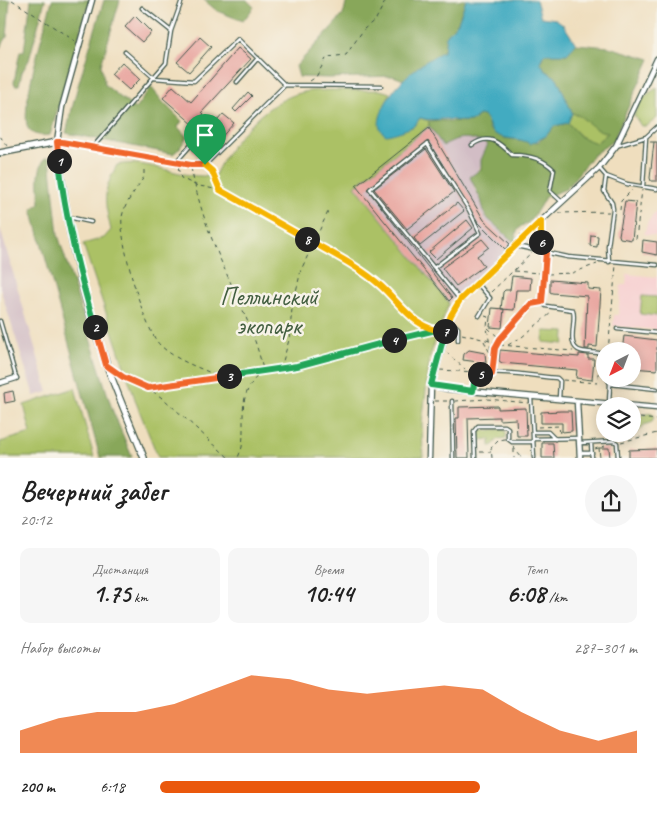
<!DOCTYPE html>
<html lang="ru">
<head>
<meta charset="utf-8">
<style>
	:root { --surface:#fff; --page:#f6f6f6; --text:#222; --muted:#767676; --accent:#ea580c }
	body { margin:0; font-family:Caveat,sans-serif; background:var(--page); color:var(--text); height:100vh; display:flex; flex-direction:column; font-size:19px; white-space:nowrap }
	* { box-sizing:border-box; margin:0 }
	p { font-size:16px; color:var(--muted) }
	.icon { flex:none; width:28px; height:28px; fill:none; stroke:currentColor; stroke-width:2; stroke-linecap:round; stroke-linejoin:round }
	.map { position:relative; height:458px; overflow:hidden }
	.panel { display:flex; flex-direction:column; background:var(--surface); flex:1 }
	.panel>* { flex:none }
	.needle { width:32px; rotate:222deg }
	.buttons { position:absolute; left:596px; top:342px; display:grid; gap:10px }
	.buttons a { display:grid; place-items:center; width:45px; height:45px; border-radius:50%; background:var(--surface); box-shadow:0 2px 12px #0003; font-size:25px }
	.pin { position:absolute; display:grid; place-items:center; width:42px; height:42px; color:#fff; margin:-51px -21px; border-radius:50% 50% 50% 0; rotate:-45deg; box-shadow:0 0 5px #0007 }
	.pin .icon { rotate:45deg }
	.km { position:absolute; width:25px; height:25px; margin:-12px; border-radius:50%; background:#222; color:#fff; font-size:14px; line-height:25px; text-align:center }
	.round { display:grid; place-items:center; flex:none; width:52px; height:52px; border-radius:26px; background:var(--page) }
	.headline { display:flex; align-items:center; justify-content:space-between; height:85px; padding:0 20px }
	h1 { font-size:28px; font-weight:700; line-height:38px }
	.figures { display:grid; grid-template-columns:repeat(3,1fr); gap:8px; height:85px; padding:5px 20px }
	.figures div { display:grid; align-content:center; border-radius:10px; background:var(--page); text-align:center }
	.figures b { font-size:25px; font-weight:700 }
	.figures small { font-size:14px; font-weight:400 }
	.figures p { font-size:14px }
	.chart { height:140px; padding:10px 20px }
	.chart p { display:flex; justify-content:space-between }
	.chart svg { width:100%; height:90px; margin-top:5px; fill:var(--accent); opacity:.7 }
	ul { padding:0 20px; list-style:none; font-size:16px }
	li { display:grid; grid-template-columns:80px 60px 1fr; align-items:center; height:38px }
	li i { height:12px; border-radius:6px; background:var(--accent) }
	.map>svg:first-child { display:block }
</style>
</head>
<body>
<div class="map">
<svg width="657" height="458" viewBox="0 0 657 458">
	<rect width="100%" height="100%" fill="#f7f3e8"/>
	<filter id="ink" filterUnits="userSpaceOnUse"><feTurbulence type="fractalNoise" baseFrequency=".02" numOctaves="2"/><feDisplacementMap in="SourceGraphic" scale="10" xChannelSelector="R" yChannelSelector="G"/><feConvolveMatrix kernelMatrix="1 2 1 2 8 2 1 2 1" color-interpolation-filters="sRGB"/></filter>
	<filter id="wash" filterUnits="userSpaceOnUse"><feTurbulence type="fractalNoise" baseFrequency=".0096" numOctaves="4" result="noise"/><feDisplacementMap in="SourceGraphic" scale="20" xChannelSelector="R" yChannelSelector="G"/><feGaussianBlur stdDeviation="1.12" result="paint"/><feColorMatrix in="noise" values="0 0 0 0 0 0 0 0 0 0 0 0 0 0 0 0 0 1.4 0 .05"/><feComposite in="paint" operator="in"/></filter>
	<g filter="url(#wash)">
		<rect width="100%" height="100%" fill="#efdebe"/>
		<path fill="#f7cfd0" d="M657 210V236L644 234 648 222Z
			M627 274 657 277V330L613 326 614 315H618L621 285H626Z"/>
		<path fill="#d2bdc5" d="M429 126 443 146 455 138H473L488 144 473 186 481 200 486 217 515 243 449 303 355 186Z
			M0 228 48 392 34 396 0 288Z"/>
		<path fill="#abc165" stroke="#657f4c" d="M657 88V118L647 126H641L634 115C640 102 644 95 657 88Z
			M380 90 390 93 380 118 400 129 413 127 420 118 429 121V126L355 186 449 303 430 356 422 424 423 457H158L137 405 83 244 104 238 111 230C104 200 102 193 117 165 149 158 182 181 215 175 231 140 269 96 310 91 333 89 357 91 380 90Z
			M572 113 583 116 608 133 596 143C583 141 577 132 568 123Z
			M642 296 657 297V316L640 314Z
			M544 331 565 332 564 344 543 342Z
			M75 388 94 457H0V442L31 433 24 405Z
			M651 413 654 416 652 422 644 425 638 432 633 430 634 417Z
			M503 429 506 432V438L498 439 492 446H490V439L480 440V431Z"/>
		<path fill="#88a75a" stroke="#547247" d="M0 0H10L7 37 0 48Z
			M31 0H45L29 60 22 72 19 85H15L14 82 20 51H24Z
			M52 0H90L50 135C43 136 34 136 29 130 17 115 47 21 52 0Z
			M104 0H120L101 65 105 85 135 109 151 87 163 102 182 121 178 127 187 137 179 149 173 154 66 133 77 89Z
			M204 0H247L254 7 243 21 217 11Z
			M347 0H466L458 22 446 36 444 51 404 80 393 76 329 78 299 77 296 66 343 15Z
			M576 44 609 47 650 59 613 141 593 155 566 189 545 197C541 204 537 212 532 218 525 230 517 219 515 243L486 217 481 200 470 177 481 169V160L488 144C470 137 459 135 443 146L429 126V121C445 119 459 124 475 120L478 115C487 115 488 122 489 129L503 138 538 142 546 136 554 126 568 123 581 137 596 143 608 133C588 128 588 118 572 113L557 78 546 71 540 62 544 54H567Z
			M45 158H50L58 235 112 409 132 457H100L32 209 40 203C39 186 36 172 45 158Z"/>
		<path fill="#42abc1" stroke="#30747a" d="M466 0H536L541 17 556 19 563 24 576 44 567 54H544L540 62 546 71 557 78 572 113 568 123 554 126 546 136 530 144C520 137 507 141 495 134 486 129 491 115 478 115L475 120C464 123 456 120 446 119 436 119 430 121 420 118 418 120 417 123 415 125 412 128 391 135 386 135 378 130 378 123 381 114 390 86 418 64 444 51L446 36 458 22Z"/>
		<g id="blocks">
			<path fill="#e9a7a1" d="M135 16 151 32 142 42 125 27Z
				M200 37 211 47 189 72 177 62Z
				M238 48 251 59 202 112 204 114 202 116 213 126 223 114 234 123 202 159 192 150 210 130 199 120 194 125 163 98 173 86 191 102Z
				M122 62 140 79 129 90 111 74Z
				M248 92 252 96 236 112 233 109Z
				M429 128 484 220 510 244 505 249 478 222 428 141 367 189 452 298 449 301 356 186Z
				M654 142H657V181H651L650 178Z
				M426 149 454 192 407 229 374 189Z
				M625 201 636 202 632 240 620 238 619 235Z
				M457 203 464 211 420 246 414 238Z
				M467 220 473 228 436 259 429 252Z
				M591 235 598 236 597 247 590 246Z
				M482 239 489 247 477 256 484 266 456 286 442 268Z
				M643 240 657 242V255L642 252Z
				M512 276 531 278 530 290H516L514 310 501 309 503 292 505 290H510Z
				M550 280 588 283V289L601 290 597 347 589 346V349H585L587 296 552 293 550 292Z
				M492 308 504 309 502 328 490 327Z
				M624 336 657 340V370L632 368V351H622Z
				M469 350 485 353 486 363 463 360 464 354Z
				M500 350 579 357V354L588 355V359H594L592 380 576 378 577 370 502 363 499 361Z
				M13 391 15 401 5 403 4 393Z
				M498 406V409L526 408 527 436H517L516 419 499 420V417L468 418 469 458H457L456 418H459V407Z
				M561 411H571L572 431 562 432V423H541V412Z
				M542 443H553L554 458H542Z
				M599 448H609L610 458H600Z
				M657 449V458H629V450Z"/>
		</g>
	</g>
	<g filter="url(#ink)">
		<use href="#blocks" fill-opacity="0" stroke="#3e5549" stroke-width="1"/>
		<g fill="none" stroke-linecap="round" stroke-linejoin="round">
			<g stroke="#3e5549" stroke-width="5">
				<path id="service" d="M142 8 171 31
					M125 52 154 78 194 81 238 39 285 85
					M237 82 258 58
					M59 142 191 165H205L285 85 381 86
					M472 145C489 133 499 142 512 155 527 155 544 159 554 170L550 191 562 202
					M616 146 646 137 657 127
					M93 147 166 63 171 31 182 0
					M176 162 199 136V130
					M599 168 606 176 604 191 612 203 613 209 608 246 609 262
					M606 176 627 184 657 189
					M643 186 646 137
					M68 217 91 222
					M516 246 568 257 657 265
					M435 267 480 233 469 210 427 144 370 189 460 300
					M478 284 490 298 479 316
					M542 302 546 252
					M450 320 458 328V340
					M0 321 16 377
					M617 329 657 333
					M492 374 497 343 527 307 536 301 542 302 546 306 573 310C577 321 565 347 581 351 588 353 597 352 605 354
					M608 379 610 384 609 403
					M610 384 657 389
					M473 391 475 377C487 367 540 377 557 378L560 381 559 399
					M531 397 534 458
					M452 401 453 458
					M533 432H548L555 439
					M533 439 579 438
					M580 443 614 441 617 443 618 458
					M591 443 592 458
					M581 453H592
					M475 458 474 431 478 426H505L508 428V439L512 442H533"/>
			</g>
			<g stroke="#3e5549" stroke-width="7">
				<path id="minor" d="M57 142 62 107 92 0
					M0 383 16 378
					M431 385 448 389 657 408
					M577 402 580 458
					M429 458 431 385 451 315 460 300 514 246 599 168 616 146 657 59"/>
			</g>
			<g stroke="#3e5549" stroke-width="8">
				<path id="tertiary" d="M0 153 57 142C65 218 80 293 107 365 118 397 132 427 144 458"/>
			</g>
			<path stroke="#3e5549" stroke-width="1" stroke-dasharray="4 4" stroke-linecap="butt" d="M12 0 75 41
				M310 81 316 77 327 57 346 55 364 29 376 19 386 0
				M0 136 7 146
				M650 142H657
				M208 167 212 171 220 190 312 242 364 274 381 287 414 320 441 331
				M178 168 181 178 195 185 219 190
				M191 168C197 196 205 223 216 249 232 289 254 327 263 370 235 397 246 413 242 447 241 451 239 454 238 458
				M144 170V177C137 188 124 204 122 217 119 241 144 329 160 345 178 362 199 367 220 377
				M620 210 621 201 632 190
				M558 213 609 212
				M541 229 542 248
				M636 239 642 190
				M514 271 539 273
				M548 274 572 273 597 264
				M491 292 532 253
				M485 316 488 317 487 328 491 351
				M488 328 498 337
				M462 334 494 342
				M484 341 491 355
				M500 345 573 351
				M508 345 522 337 551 313
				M608 351 616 265
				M446 352 465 369
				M281 368 289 340 292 309 301 270 328 212
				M440 370 476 372
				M117 373 148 388 165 400 229 458
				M563 380 597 383 600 356
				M148 388 297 366 436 330
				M435 401H449
				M455 401 487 399 528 403
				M605 414 601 419 605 429
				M632 417 657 420
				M538 427 559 426 560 435
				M632 433 635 439
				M614 434V438
				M621 442 657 433
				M513 447 522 458
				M514 449V458
				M595 449 605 446
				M480 452H491
				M492 458 491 448 499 440 505 439"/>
			<use href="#service" stroke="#fff" stroke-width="2.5"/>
			<use href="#minor" stroke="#fff" stroke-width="4.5"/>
			<use href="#tertiary" stroke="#fff" stroke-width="5.5"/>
		</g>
	</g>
	<g fill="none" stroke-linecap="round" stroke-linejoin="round" filter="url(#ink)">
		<g stroke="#fff" stroke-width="10">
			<path id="split-1" d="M59 161 57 142H62L191 165H205"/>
		</g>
		<g stroke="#fff" stroke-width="10">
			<path id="split-2" d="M59 161C65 218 79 272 95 327"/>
		</g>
		<g stroke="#fff" stroke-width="10">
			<path id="split-3" d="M95 327 106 365 123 377 148 388 229 376"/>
		</g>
		<g stroke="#fff" stroke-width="10">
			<path id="split-4" d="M229 376 297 366 394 340"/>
		</g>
		<g stroke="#fff" stroke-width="10">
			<path id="split-5" d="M394 340 436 330 445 332 431 385 473 391 475 377 480 374"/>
		</g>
		<g stroke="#fff" stroke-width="10">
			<path id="split-6" d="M480 374H492L495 348 500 339 531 304 542 302 546 252H543L541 242"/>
		</g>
		<g stroke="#fff" stroke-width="10">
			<path id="split-7" d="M445 331 451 315 460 300 541 221V242"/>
		</g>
		<g stroke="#fff" stroke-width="10">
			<path id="split-8" d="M307 239C331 253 360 267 381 286 401 304 416 331 445 331"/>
		</g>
		<g stroke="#fff" stroke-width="10">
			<path id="split-9" d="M205 165 212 171 220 190 307 239"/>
		</g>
		<use href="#split-1" stroke="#f0652b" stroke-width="6"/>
		<use href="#split-2" stroke="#22a559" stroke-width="6"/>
		<use href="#split-3" stroke="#f0652b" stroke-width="6"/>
		<use href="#split-4" stroke="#22a559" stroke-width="6"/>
		<use href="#split-5" stroke="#22a559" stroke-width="6"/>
		<use href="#split-6" stroke="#f0652b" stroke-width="6"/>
		<use href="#split-7" stroke="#f5b400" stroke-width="6"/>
		<use href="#split-8" stroke="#f5b400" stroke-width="6"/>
		<use href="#split-9" stroke="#f5b400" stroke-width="6"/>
	</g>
	<g text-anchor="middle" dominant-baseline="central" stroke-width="5" stroke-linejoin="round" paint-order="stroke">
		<g font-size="25" fill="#425e40" stroke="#f7f3e8">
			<text x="269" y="297">Пеллинский<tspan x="269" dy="29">экопарк</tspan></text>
		</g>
	</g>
</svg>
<div class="buttons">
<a><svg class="needle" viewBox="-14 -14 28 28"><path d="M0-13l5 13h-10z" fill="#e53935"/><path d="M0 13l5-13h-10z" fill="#767676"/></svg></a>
<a><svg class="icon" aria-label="layers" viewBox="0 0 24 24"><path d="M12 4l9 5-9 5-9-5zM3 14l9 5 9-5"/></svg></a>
</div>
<div class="pin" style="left:205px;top:165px;background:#1e9e55"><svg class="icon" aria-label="arrive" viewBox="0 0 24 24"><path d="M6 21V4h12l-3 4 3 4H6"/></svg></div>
<b class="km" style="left:59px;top:161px">1</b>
<b class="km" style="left:95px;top:327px">2</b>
<b class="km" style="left:229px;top:376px">3</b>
<b class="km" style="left:394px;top:340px">4</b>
<b class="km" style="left:480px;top:374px">5</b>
<b class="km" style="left:541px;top:242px">6</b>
<b class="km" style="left:445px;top:331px">7</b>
<b class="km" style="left:307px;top:239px">8</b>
</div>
<section class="panel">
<div class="headline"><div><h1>Вечерний забег</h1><p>20:12</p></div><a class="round"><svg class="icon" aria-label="share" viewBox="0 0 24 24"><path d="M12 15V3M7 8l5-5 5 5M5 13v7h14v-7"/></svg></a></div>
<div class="figures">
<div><p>Дистанция</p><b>1.75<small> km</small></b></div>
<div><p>Время</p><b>10:44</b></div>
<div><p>Темп</p><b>6:08<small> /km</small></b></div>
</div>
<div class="chart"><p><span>Набор высоты</span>287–301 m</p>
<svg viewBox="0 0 160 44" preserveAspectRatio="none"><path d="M0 44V33L10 27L20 24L30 24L40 20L50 13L60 6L70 8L80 13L90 15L100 13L110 11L120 13L130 24L140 33L150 38L160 33V44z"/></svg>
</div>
<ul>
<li><b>200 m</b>6:18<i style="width:67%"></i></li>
</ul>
</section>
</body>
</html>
